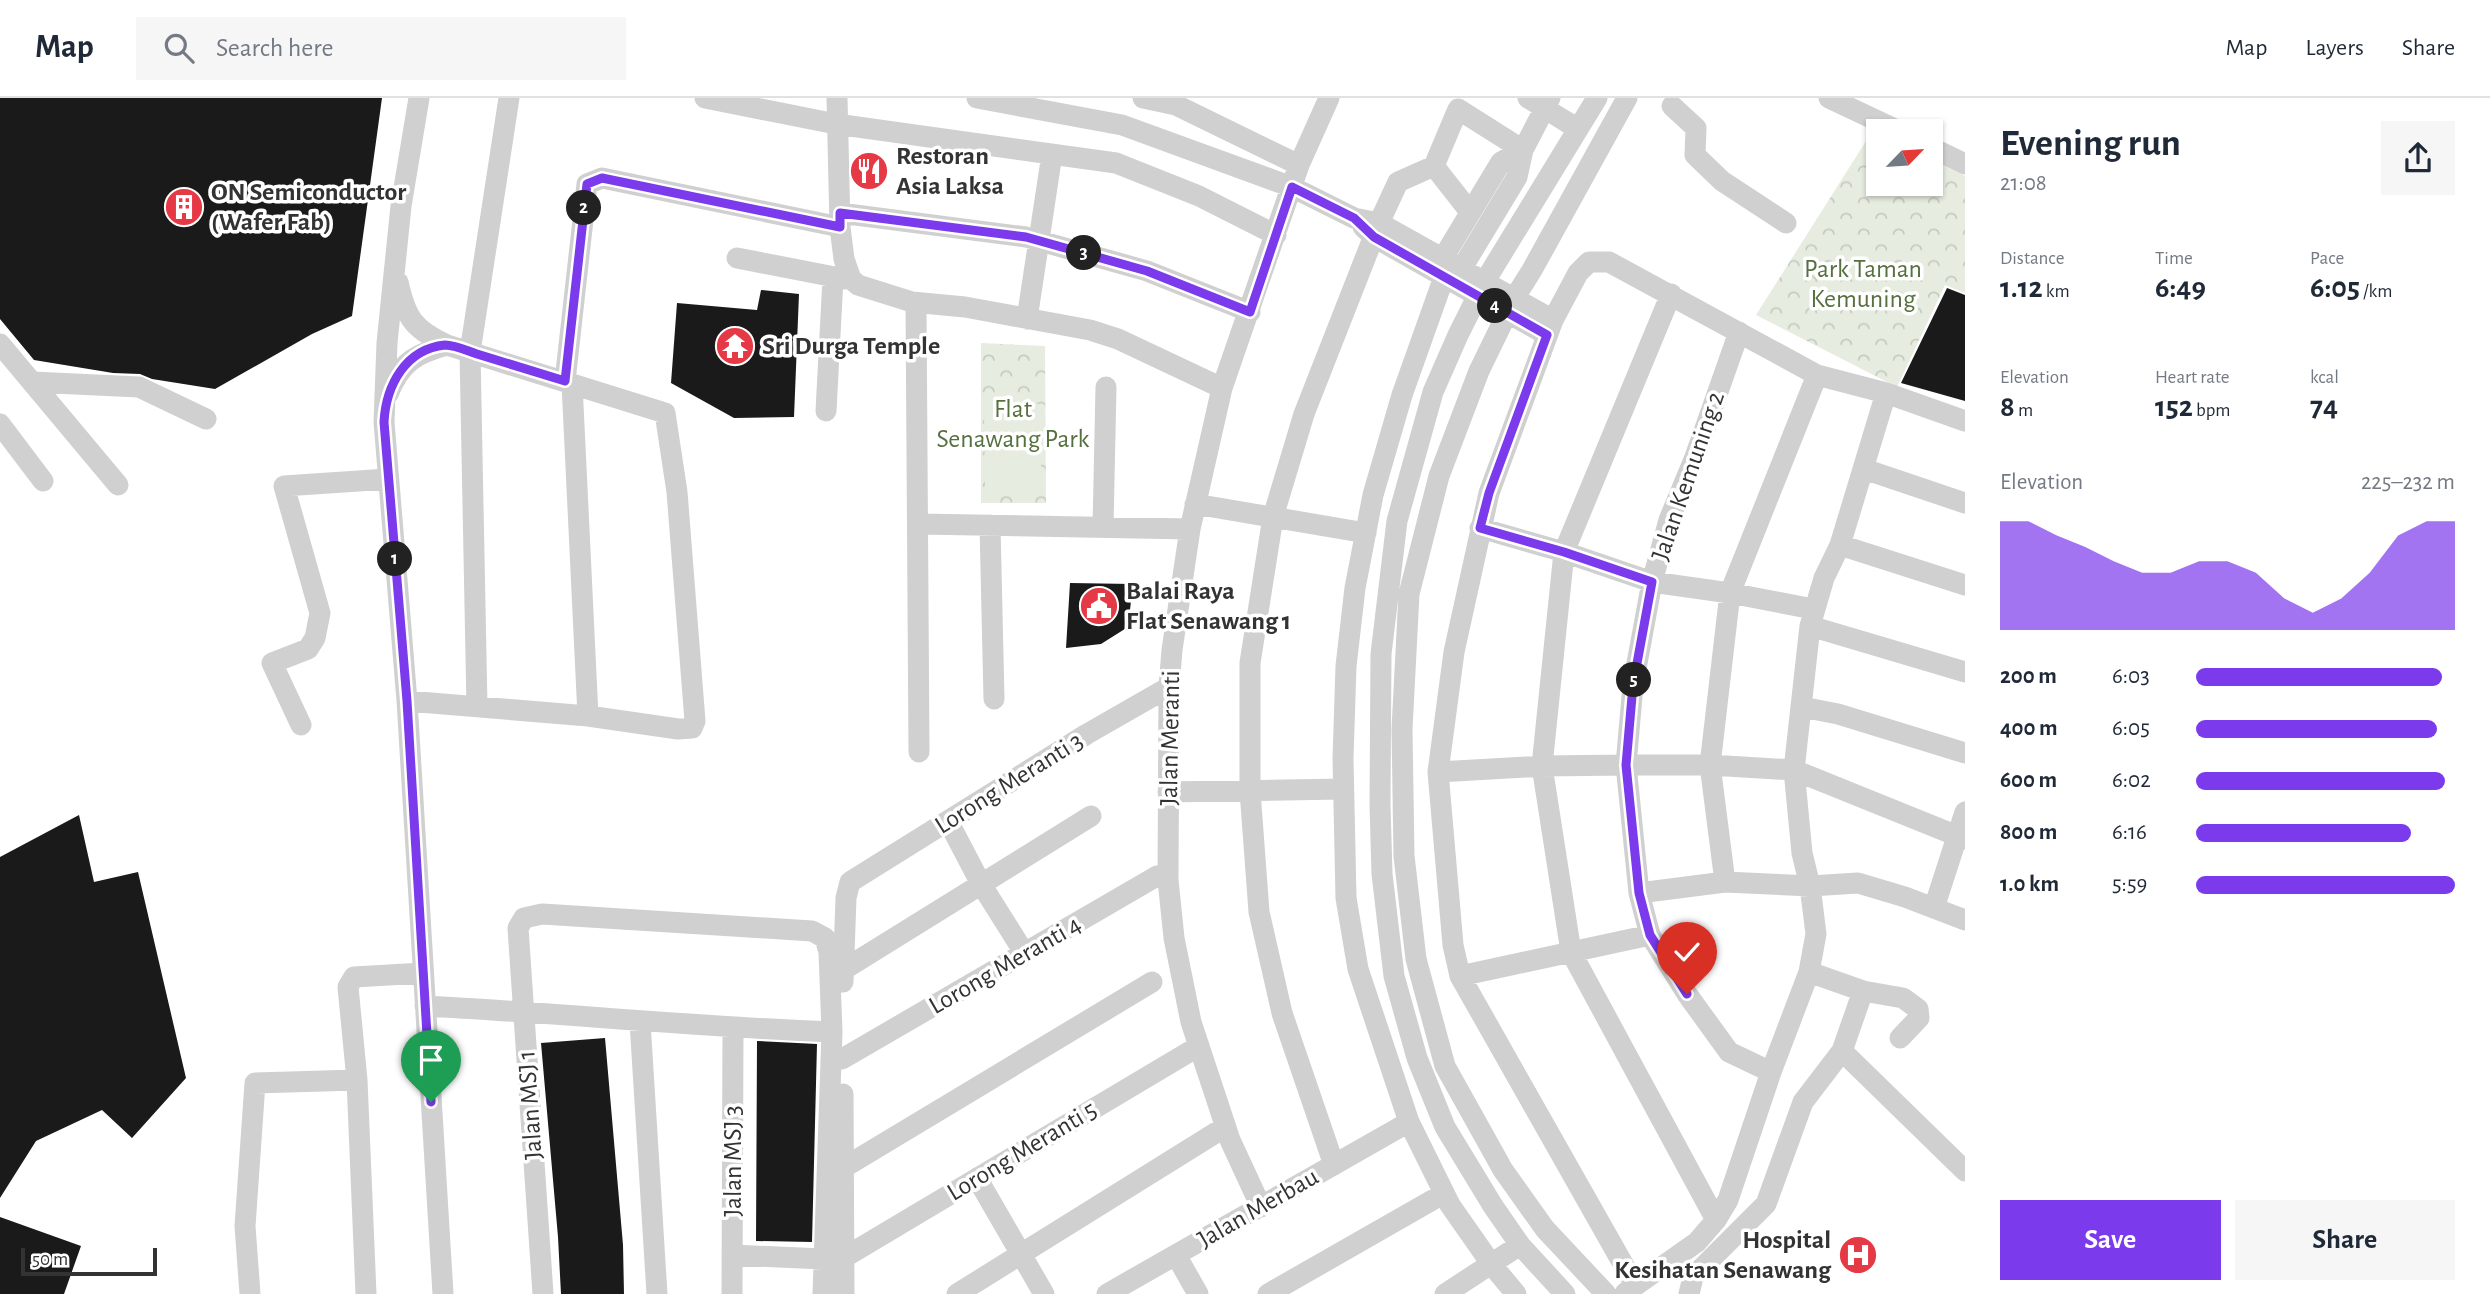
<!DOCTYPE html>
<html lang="en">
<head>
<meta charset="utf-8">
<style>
	:root { --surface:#fff; --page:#f6f6f7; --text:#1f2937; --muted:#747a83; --line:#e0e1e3; --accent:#7c3aed }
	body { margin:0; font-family:"Alegreya Sans",sans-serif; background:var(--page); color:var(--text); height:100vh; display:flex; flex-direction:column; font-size:26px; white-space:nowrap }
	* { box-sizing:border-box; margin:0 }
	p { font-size:23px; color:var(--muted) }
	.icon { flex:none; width:38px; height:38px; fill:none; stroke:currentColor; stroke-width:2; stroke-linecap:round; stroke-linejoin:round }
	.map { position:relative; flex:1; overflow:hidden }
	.drawer { display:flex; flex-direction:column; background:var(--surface); width:525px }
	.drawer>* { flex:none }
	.needle { width:46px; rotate:65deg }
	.buttons { position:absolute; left:1866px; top:21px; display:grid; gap:14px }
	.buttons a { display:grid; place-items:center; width:77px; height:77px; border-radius:0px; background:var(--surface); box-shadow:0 2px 5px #0004; font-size:35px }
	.scale { position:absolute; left:21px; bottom:18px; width:136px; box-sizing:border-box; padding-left:7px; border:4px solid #333; border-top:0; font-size:19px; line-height:24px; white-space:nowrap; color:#333; -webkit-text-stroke:5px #fff; paint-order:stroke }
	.pin { position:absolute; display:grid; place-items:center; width:60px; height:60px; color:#fff; margin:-72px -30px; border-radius:50% 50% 50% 0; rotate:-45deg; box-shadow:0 0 7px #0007 }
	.pin .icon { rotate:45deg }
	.km { position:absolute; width:35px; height:35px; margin:-18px; border-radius:50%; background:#222; color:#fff; font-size:19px; line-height:35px; text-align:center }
	.round { display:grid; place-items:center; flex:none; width:74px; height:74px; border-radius:0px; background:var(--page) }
	.summary { display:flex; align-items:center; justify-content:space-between; height:119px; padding:0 35px }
	h1 { font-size:38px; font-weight:600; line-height:52px }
	.stats { display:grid; grid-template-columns:repeat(3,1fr); gap:10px; height:119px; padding:7px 35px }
	.stats div { display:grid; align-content:center }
	.stats b { font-size:30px; font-weight:600 }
	.stats small { font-size:19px; font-weight:400 }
	.stats p { font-size:19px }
	.chart { height:196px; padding:14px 35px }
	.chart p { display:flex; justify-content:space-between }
	.chart svg { width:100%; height:126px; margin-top:7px; fill:var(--accent); opacity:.7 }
	.button { display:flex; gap:14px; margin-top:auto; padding:14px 35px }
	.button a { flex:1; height:80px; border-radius:0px; background:var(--accent); color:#fff; font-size:28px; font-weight:600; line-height:80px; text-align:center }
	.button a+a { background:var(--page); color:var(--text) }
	ul { padding:0 35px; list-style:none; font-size:23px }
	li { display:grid; grid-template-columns:112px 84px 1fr; align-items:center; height:52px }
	li i { height:18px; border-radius:9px; background:var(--accent) }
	header { display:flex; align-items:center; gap:42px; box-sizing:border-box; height:98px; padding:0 35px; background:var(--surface); border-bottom:2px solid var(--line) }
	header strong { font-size:33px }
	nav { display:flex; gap:38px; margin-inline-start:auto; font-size:24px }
	.search { width:490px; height:63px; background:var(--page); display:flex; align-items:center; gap:18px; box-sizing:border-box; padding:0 24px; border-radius:0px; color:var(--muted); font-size:26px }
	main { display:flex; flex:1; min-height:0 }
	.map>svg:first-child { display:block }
</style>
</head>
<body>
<header>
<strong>Map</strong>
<div class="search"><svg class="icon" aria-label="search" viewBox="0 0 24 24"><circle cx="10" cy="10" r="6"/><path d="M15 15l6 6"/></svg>Search here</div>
<nav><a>Map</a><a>Layers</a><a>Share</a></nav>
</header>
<main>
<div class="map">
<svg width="1965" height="1196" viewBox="0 0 1965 1196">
	<defs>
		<pattern id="park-crowns" width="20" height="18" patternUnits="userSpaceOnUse" patternTransform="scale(1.75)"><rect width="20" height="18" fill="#e6ecdf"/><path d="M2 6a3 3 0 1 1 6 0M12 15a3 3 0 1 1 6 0" fill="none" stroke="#c6cbc0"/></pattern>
	</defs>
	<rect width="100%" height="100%" fill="#fff"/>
	<path fill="url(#park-crowns)" d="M1873 32 1878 34V86H1930V61L1965 78V195L1945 187 1897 289 1756 217Z
		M981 245 1045 248 1046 405H981Z"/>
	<path fill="#e6ecdf" d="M984 306H1041V395H985Z"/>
	<path fill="#1a1a1a" d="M0 0H382L352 218 312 236 215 291 152 281 140 276 113 275 34 262 0 221Z
		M1947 190 1965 197V303L1901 285Z
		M761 192 799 196 794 319 734 320 671 285 677 205 757 212Z
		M1070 485 1133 486 1128 529 1101 546 1066 550Z
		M79 717 94 784 138 774 186 980 132 1040 102 1012 36 1043 0 1100V759Z
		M605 940 623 1147 624 1196H561L558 1139 541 945Z
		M757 943 817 946 812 1144 756 1143Z
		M0 1119 81 1148 64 1196H0Z"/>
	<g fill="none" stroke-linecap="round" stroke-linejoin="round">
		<path stroke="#d0d0d0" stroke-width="21" d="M419 0 401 108 387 245 384 324 407 603 443 1196
			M705 0 836 26 1116 65 1199 98 1276 137
			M837 0 840 129 844 161 851 181 858 187 912 204 965 209 1090 232 1118 241 1222 290
			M977 0 1122 27 1292 89 1354 120 1379 125 1553 222
			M1143 0 1176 7 1299 67
			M1528 0 1578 31
			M1829 0 1899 33
			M1672 8 1696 30 1695 57 1722 83 1786 125
			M1930 49 1965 66
			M1434 68 1470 114
			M840 115 1026 139 1147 173 1250 214
			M1363 129 1374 139 1547 237
			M737 160 845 181
			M1443 160 1501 64 1523 52 1550 0
			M1462 170 1517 79 1523 52
			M1444 179 1402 297 1373 397 1355 490 1346 568 1343 660 1346 800 1358 871 1409 1024 1450 1107 1492 1167 1516 1196
			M398 184C406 220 413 231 447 247L665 315 677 394 695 623 692 630 678 631 588 618 407 603
			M1671 196 1564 454 1542 668 1571 854 1716 1122
			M916 205 919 654
			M1027 221 1052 56
			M1739 234 1695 359 1669 422 1652 484 1633 587 1626 667 1639 795 1650 837 1687 896 1729 954 1771 974
			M0 246 118 387
			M565 283 587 86 602 80 840 129
			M32 284 139 289 206 321
			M572 286 588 618
			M388 296C401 264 415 256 447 247
			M826 313 833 180
			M0 326 43 383
			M1864 371 1965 405
			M1195 406 1366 435
			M918 426 1190 431
			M990 427 994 601
			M1103 429 1106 289
			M1480 430 1564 454 1652 484 1730 495 1813 511
			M1840 447 1965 487
			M1810 528 1965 574
			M477 609 470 254 509 0
			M1802 609 1838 616 1965 655
			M301 627 272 565 308 551 315 540 320 515 284 388 388 381
			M1438 674 1542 668 1626 667H1710L1794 672 1965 741
			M1168 694 1343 691
			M948 723 981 786 1025 856
			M1725 784 1710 667 1730 495 1817 277
			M1639 795 1725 784 1810 788 1858 785 1905 799 1965 822
			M1934 810 1965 714
			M843 872 1091 718
			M1809 874 1863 893 1903 900 1918 911 1919 920 1900 940
			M1460 878 1650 837
			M843 884 846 800 850 784 1087 636 1169 589
			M425 908C561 915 696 929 832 934
			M640 924 657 1196
			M1842 953 1965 1073
			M842 961 1157 778 1168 777
			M843 996 844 1196
			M1334 1067 1282 915 1259 814 1250 693V565L1273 419 1304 316 1379 125 1398 84 1434 68 1458 11 1523 52
			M843 1070 1152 884
			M977 1080 1044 1196
			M1261 1109 1230 1042 1191 924 1174 840 1168 782 1169 589 1172 552 1190 431 1222 290 1299 67 1329 0
			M732 1157 823 1161 845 1159 1199 948
			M1176 1157 1198 1196
			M1635 1187 1460 878 1453 847 1438 674 1454 554 1489 395 1553 222 1578 175 1589 164H1609L1817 277 1886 295 1965 323
			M1625 1195 1697 1144 1716 1122 1728 1102 1771 974 1809 874 1816 836 1810 788 1802 755 1794 672 1810 528 1824 480 1840 447 1886 295
			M250 1196 245 1128 255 985 357 982
			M366 1196 357 982 348 889 354 879 423 875
			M543 1196 518 830 524 820 542 816 812 833 825 840 829 854 832 934 823 1196
			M732 1196 733 931
			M957 1196 1225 1029
			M1107 1196 1409 1024
			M1268 1196 1443 1096
			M1445 1196 1520 1147
			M1565 1196 1520 1147 1493 1108 1445 1029 1417 960 1394 878 1382 776 1380 707 1381 556 1397 423 1433 294 1458 237 1485 183 1597 0
			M1606 1196 1545 1131 1503 1072 1445 968 1416 861 1404 758 1402 631 1409 496 1439 378 1479 273 1515 199 1532 172 1627 0
			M1689 1196 1693 1179 1766 1106 1803 1004 1842 953 1863 893"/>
	</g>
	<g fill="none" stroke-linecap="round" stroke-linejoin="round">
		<g stroke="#fff" stroke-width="14">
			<path id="route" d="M431 1004 407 603 384 324C386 288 405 251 445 247 455 247 468 253 477 256 506 265 535 274 565 283L587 86 602 80 840 129V115L1026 139 1147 173 1250 214 1292 89 1354 120 1374 139 1547 237 1489 395 1480 430 1564 454 1652 484 1633 587 1626 667 1639 795 1650 837 1687 896"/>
		</g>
		<use href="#route" stroke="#7c3aed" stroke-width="9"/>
	</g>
	<defs>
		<g id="restaurant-disc" transform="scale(2.0125)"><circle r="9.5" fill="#e63946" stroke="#fff"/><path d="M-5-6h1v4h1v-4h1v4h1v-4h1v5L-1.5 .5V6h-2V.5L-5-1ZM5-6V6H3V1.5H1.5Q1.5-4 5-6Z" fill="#fff"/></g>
		<g id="building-disc" transform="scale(2.0125)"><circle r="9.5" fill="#e63946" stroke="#fff"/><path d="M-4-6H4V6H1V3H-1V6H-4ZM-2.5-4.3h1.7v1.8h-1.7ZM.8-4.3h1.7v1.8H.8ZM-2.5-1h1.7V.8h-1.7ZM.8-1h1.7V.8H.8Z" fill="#fff"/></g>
		<g id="temple-disc" transform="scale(2.0125)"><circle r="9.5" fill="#e63946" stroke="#fff"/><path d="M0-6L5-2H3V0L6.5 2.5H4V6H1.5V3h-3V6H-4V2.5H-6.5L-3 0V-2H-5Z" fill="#fff"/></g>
		<g id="civic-disc" transform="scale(2.0125)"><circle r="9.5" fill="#e63946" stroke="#fff"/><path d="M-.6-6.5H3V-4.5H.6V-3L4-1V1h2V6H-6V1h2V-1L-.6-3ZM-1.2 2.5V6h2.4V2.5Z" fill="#fff"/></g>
		<g id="hospital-disc" transform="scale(2.0125)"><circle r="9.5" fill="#e63946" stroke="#fff"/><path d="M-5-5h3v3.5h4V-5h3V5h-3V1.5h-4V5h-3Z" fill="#fff"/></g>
	</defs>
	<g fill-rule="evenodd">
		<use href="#restaurant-disc" x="869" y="73"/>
		<use href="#building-disc" x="184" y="109"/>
		<use href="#temple-disc" x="735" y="248"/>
		<use href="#civic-disc" x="1099" y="508"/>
		<use href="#hospital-disc" x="1858" y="1157"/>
	</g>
	<g text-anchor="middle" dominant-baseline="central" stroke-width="7" stroke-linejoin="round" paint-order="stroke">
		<g font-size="26" font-weight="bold" fill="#333" stroke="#fff" text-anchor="start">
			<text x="896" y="58">Restoran<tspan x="896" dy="30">Asia Laksa</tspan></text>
			<text x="211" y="94">ON Semiconductor<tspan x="211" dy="30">(Wafer Fab)</tspan></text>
			<text x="762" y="248">Sri Durga Temple</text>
			<text x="1126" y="493">Balai Raya<tspan x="1126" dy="30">Flat Senawang 1</tspan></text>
			<text x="1831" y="1142" text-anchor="end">Hospital<tspan x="1831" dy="30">Kesihatan Senawang</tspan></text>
		</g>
		<g font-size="26" fill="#56703f" stroke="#fff">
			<text x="1863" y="171">Park Taman<tspan x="1863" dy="30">Kemuning</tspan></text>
			<text x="1013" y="311">Flat<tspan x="1013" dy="30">Senawang Park</tspan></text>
		</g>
		<g font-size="26" fill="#333" stroke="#fff">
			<text transform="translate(1688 378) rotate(-71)">Jalan Kemuning 2</text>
			<text transform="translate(1170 640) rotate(-89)">Jalan Meranti</text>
			<text transform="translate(1009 685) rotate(-32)">Lorong Meranti 3</text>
			<text transform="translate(1005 867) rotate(-30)">Lorong Meranti 4</text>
			<text transform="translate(530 1007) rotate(-94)">Jalan MSJ 1</text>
			<text transform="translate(1022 1053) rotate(-31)">Lorong Meranti 5</text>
			<text transform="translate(733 1063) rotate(-90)">Jalan MSJ 3</text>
			<text transform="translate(1258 1110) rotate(-30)">Jalan Merbau</text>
		</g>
	</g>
</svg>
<div class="buttons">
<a><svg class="needle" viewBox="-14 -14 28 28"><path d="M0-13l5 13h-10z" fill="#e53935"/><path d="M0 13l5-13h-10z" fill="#747a83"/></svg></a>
</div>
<div class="scale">50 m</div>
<div class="pin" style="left:431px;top:1004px;background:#1e9e55"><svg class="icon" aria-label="arrive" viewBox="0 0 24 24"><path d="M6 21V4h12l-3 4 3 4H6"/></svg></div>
<div class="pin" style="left:1687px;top:896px;background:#d93025"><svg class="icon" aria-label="check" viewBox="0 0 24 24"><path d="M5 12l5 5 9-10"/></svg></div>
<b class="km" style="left:395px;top:461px">1</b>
<b class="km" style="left:584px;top:110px">2</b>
<b class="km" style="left:1084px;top:155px">3</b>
<b class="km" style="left:1495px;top:208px">4</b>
<b class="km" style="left:1634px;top:582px">5</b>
</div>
<section class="drawer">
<div class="summary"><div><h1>Evening run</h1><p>21:08</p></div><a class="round"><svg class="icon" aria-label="share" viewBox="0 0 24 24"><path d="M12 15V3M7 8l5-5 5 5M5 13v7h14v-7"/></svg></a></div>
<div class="stats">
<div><p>Distance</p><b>1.12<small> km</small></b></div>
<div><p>Time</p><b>6:49</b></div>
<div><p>Pace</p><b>6:05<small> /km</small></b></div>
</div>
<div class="stats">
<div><p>Elevation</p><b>8<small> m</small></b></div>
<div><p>Heart rate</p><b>152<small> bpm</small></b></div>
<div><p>kcal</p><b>74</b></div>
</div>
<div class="chart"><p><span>Elevation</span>225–232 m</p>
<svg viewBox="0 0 160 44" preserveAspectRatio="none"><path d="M0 44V6L10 6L20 11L30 15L40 20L50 24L60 24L70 20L80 20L90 24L100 33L110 38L120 33L130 24L140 11L150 6L160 6V44z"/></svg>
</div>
<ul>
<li><b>200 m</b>6:03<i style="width:95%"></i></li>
<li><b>400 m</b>6:05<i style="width:93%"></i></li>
<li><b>600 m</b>6:02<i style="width:96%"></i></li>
<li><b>800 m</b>6:16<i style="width:83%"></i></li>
<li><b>1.0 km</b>5:59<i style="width:100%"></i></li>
</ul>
<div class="button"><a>Save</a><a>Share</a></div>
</section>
</main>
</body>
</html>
